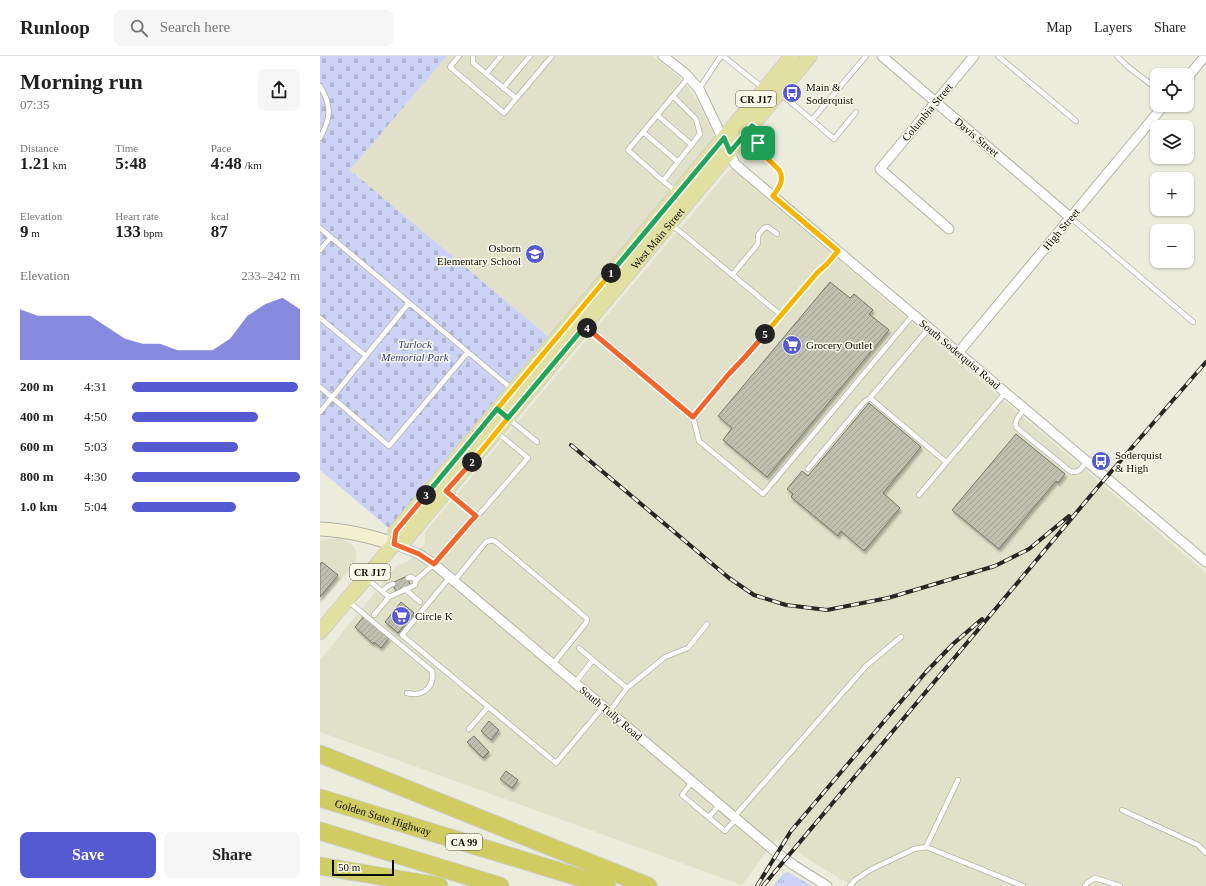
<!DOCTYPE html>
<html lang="en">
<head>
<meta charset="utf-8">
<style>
	:root { --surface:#fff; --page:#f6f6f6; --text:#202124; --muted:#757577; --line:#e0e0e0; --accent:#565ad2 }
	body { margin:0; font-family:Georgia,serif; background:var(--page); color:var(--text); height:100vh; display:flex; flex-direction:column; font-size:15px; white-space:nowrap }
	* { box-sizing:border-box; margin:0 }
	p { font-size:13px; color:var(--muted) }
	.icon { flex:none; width:22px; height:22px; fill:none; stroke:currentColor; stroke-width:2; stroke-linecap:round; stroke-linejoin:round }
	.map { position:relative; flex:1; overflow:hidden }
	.sheet { display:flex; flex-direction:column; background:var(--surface); width:320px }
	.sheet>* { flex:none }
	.tools { position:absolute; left:830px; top:12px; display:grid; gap:8px }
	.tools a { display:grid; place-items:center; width:44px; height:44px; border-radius:8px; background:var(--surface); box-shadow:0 1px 3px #0004; font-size:20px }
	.scale { position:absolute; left:12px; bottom:10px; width:62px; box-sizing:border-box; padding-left:4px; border:2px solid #0c0c07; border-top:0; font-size:11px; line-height:14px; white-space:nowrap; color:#0c0c07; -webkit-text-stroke:3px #f9f9ea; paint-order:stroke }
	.pin { position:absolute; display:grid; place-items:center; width:34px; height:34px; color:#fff; margin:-17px; border-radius:8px; box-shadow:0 2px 6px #0006 }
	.km { position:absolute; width:20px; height:20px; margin:-10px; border-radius:50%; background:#222; color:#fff; font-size:11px; line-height:20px; text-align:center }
	.round { display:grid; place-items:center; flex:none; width:42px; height:42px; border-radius:8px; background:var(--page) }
	.overview { display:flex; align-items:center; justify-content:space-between; height:68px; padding:0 20px }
	h1 { font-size:22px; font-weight:600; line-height:30px }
	.figures { display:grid; grid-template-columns:repeat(3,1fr); gap:6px; height:68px; padding:4px 20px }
	.figures div { display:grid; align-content:center }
	.figures b { font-size:17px; font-weight:600 }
	.figures small { font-size:11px; font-weight:400 }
	.figures p { font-size:11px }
	.chart { height:112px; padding:8px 20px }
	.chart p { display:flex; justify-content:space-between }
	.chart svg { width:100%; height:72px; margin-top:4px; fill:var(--accent); opacity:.7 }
	.primary-button { display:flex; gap:8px; margin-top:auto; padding:8px 20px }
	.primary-button a { flex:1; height:46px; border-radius:8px; background:var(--accent); color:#fff; font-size:16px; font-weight:600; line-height:46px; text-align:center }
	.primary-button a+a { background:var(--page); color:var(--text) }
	ul { padding:0 20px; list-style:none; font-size:13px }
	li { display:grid; grid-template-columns:64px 48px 1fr; align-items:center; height:30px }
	li i { height:10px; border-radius:5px; background:var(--accent) }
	header { display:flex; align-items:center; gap:24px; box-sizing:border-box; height:56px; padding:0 20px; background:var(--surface); border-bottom:1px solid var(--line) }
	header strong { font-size:19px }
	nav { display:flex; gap:22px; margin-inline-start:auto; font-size:14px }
	.search { width:280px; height:36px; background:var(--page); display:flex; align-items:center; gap:10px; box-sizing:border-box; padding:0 14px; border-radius:8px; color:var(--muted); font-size:15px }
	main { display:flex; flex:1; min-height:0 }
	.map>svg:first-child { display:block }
</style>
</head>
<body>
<header>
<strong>Runloop</strong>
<div class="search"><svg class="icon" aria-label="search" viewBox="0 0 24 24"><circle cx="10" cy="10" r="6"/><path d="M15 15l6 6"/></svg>Search here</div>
<nav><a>Map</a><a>Layers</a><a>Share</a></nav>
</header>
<main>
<section class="sheet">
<div class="overview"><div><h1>Morning run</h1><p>07:35</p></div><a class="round"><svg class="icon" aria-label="share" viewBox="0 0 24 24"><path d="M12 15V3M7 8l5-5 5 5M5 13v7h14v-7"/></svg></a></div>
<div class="figures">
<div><p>Distance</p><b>1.21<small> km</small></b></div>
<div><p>Time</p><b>5:48</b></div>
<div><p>Pace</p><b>4:48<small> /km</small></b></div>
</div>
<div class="figures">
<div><p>Elevation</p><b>9<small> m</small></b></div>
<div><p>Heart rate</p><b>133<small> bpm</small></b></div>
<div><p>kcal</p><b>87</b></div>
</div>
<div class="chart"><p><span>Elevation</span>233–242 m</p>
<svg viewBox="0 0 160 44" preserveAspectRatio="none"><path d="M0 44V13L10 17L20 17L30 17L40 17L50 24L60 31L70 34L80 34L90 38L100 38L110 38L120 31L130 17L140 10L150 6L160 13V44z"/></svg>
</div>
<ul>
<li><b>200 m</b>4:31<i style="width:99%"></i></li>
<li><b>400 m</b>4:50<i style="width:75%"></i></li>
<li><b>600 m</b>5:03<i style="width:63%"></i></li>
<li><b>800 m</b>4:30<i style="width:100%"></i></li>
<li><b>1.0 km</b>5:04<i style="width:62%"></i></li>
</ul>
<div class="primary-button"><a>Save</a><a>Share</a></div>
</section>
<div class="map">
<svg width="886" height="830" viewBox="0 0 886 830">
	<defs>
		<pattern id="grass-tufts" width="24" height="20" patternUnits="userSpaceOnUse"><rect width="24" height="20" fill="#ccd3f7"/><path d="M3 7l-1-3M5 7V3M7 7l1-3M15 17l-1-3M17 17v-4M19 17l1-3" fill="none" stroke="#aeb4d2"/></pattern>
		<pattern id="cemetery-stones" width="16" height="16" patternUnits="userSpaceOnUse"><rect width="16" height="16" fill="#ccd3f7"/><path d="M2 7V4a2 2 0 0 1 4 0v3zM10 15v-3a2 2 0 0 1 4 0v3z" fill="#aeb4d2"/></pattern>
		<pattern id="building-hatch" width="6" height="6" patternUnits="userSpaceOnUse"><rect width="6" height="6" fill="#bfbfb0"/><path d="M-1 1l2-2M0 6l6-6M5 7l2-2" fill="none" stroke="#a3a396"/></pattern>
		<filter id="shadow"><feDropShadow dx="1.5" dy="3" stdDeviation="1" flood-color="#0004"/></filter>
	</defs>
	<rect width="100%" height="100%" fill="#ececdc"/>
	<path fill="#e1e1ca" d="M127 0H333L360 22 368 31 375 41 394 78 395 81 230 282 30 114Z
		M411 112 886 517V830H535L520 823 456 783 422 829 0 676V604L77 509 87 506 105 487V476Z
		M19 482 28 486 35 492 37 501 34 509 0 548V484Z"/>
	<path fill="url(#grass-tufts)" d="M468 816 492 830H453L463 818Z"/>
	<path fill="url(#cemetery-stones)" d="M0 0H127L30 114 230 282 70 473 0 414Z"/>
	<path fill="url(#building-hatch)" stroke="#777769" filter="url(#shadow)" d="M510 226 530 242 534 238 553 254 549 258 569 274 447 421 403 384 412 372 398 360Z
		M549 347 601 391 563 437 580 452 544 495 521 475 518 480 471 441 473 438 467 433 482 415 488 420Z
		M696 378 745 418 738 427 736 425 679 493 632 454Z
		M2 506 18 519 0 541V508Z
		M87 520 90 529 76 535 72 527Z
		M81 546 94 557 78 577 65 566Z
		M44 560 69 582 61 592 54 586 53 588 35 571Z
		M169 665 179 674 171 684 161 675Z
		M154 680 169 696 163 702 147 686Z
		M186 715 198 724 192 732 180 723Z"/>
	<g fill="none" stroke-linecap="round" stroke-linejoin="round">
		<g stroke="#b2b2a3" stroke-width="6">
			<path id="lane" d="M139 0 130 11 184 57 232 0
				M153 0V7L196 42
				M403 0 443 32
				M678 0 756 65
				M797 0 807 10 837 33
				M166 18 181 0
				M0 30C12 50 11 62 0 82
				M183 32 210 0
				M379 33 401 0
				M461 38 492 64 546 0
				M353 40 376 63 380 78 343 125 308 94 369 21
				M337 59 372 89
				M492 64 514 83 536 56
				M433 70C449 84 434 81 439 92 441 98 454 109 459 114 465 124 459 132 453 140
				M323 76 358 106
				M343 125 357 136
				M751 162 873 266
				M352 169 461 259
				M0 172 192 333
				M0 194 11 181
				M412 219 437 189 438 187V179L444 172 448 171 457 178
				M0 262 46 300
				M266 271 373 361 497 217 507 208 518 195
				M609 272 550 342 626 406
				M0 331 69 390 148 296
				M705 353C700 359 694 364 696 371L750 415C759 418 762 412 767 405
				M0 356 89 247
				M373 361 379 385 443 438 593 259
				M189 363 217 386
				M488 413 544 346 550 342
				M128 436 156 460
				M599 439 685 337
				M130 521 82 579 236 707 283 651
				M88 522 91 521 96 524
				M47 523 69 541 54 559
				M134 525 166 486 172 484 176 486 264 560 267 563 266 567 233 608
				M85 533 100 546
				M63 535 68 530 73 528
				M69 541 95 529 96 524 114 508 151 465 162 455 208 402 178 377
				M28 545 112 615C115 631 103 641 87 637
				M273 604 307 632 289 656
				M255 627 273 604 259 592
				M307 632 345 601 368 592 387 568
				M149 673 168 651
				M372 726 362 739 405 775 416 763
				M802 754 878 789 886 797
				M389 761 399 749
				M414 761 546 610 581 581
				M606 791 638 724
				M530 830 535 824 550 814 594 793 606 791 703 830
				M765 830 767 827 775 822 800 830"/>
		</g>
		<g stroke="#b2b2a3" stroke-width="11">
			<path id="street" d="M343 0 365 17 379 33 415 108 886 506
				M562 0 751 162
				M867 22 885 0
				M629 173 560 113 654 0
				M638 297 844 49
				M74 488 99 498 114 508 457 797 475 810 507 830"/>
		</g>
		<g stroke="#b2b2a3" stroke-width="15">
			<path id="secondary" d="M0 473C26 474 50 480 74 488"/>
		</g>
		<g stroke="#cececd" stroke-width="16">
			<g id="primary">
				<path d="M74 488 76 475 472 0"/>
				<path id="s1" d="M0 576 74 488 86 483 90 478 490 0"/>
			</g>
		</g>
		<g stroke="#cececd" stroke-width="19">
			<g id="highway">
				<path d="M0 698 328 830"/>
				<path id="s2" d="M0 742 287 830"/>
				<path d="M0 775 180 830"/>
				<path d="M0 810 119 830"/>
			</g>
		</g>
		<use href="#lane" stroke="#fff" stroke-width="4.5"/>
		<use href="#street" stroke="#fff" stroke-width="9"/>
		<use href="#secondary" stroke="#f1f0d0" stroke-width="13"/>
		<use href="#primary" stroke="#e2e0a1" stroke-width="14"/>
		<use href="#highway" stroke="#cfcc62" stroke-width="17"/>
		<g stroke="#282822" stroke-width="4">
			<path id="rail" d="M251 389 409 522 434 539 466 549 507 554 568 542 675 510 709 493 749 460
				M437 830 471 775 606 616 633 588 662 563
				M443 830 777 432 886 306"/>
		</g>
		<use href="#rail" stroke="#f9f9ea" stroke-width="2.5" stroke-dasharray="8" stroke-linecap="butt"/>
	</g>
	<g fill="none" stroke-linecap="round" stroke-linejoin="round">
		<g stroke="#fff" stroke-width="8">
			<path id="split-1" d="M291 217 404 82 410 96 432 70C441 77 442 77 438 87"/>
		</g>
		<g stroke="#fff" stroke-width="8">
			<path id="split-2" d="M152 406 188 362 177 353 291 217"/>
		</g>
		<g stroke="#fff" stroke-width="8">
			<path id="split-3" d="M106 439 76 475 74 488 99 498 114 508 151 465 156 460 126 435 152 406"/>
		</g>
		<g stroke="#fff" stroke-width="8">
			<path id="split-4" d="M106 439 177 353 188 362 265 270 267 272"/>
		</g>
		<g stroke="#fff" stroke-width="8">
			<path id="split-5" d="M267 272 373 361 408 319 425 301 445 278"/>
		</g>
		<g stroke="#fff" stroke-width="8">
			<path id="split-6" d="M438 87 439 94 459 114C465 124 459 132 453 140L518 195 507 208 497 217 445 278"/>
		</g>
		<use href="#split-1" stroke="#22a559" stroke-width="5"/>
		<use href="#split-2" stroke="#f5b400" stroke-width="5"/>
		<use href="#split-3" stroke="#f0652b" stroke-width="5"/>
		<use href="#split-4" stroke="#22a559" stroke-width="5"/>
		<use href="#split-5" stroke="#f0652b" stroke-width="5"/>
		<use href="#split-6" stroke="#f5b400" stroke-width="5"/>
	</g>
	<defs>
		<g id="bus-disc" transform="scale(1)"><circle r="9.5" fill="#565ad2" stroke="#f9f9ea"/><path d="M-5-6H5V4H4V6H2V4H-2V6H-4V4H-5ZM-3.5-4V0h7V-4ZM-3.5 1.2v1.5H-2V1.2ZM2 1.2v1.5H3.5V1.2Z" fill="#fff"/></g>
		<g id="school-disc" transform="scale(1)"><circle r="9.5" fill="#565ad2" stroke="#f9f9ea"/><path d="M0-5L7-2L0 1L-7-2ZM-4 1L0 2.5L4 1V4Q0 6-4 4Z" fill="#fff"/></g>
		<g id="supermarket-disc" transform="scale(1)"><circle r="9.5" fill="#565ad2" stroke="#f9f9ea"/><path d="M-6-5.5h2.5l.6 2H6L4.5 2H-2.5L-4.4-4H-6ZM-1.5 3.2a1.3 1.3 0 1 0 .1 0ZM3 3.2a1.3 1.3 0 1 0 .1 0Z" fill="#fff"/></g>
	</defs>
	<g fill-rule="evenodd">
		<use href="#bus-disc" x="472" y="37"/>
		<use href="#school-disc" x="215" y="198"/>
		<use href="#supermarket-disc" x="472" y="289"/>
		<use href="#bus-disc" x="781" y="405"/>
		<use href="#supermarket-disc" x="81" y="560"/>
	</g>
	<g text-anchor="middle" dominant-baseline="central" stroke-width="3" stroke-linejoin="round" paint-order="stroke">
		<g fill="#f9f9ea" stroke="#53534b" stroke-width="1">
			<rect x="416" y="35" width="40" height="16" rx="3"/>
			<rect x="30" y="508" width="40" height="16" rx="3"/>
			<rect x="126" y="778" width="36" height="16" rx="3"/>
		</g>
		<g font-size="10" font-weight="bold" fill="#0c0c07">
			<text x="436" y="43">CR J17</text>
			<text x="50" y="516">CR J17</text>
			<text x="144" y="786">CA 99</text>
		</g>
		<g font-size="11" fill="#0c0c07" stroke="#f9f9ea" text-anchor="start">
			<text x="486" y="31">Main &amp;<tspan x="486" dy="13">Soderquist</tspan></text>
			<text x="201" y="192" text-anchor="end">Osborn<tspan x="201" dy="13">Elementary School</tspan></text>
			<text x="486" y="289">Grocery Outlet</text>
			<text x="795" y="399">Soderquist<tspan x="795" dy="13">&amp; High</tspan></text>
			<text x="95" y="560">Circle K</text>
		</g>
		<g font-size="11" fill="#0c0c07" stroke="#f9f9ea">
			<text transform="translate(607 56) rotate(-50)">Columbia Street</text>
			<text transform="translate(657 81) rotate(40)">Davis Street</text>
			<text transform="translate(741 173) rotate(-50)">High Street</text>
			<text stroke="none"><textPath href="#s1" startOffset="520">West Main Street</textPath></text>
			<text transform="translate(640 298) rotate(40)">South Soderquist Road</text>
			<text transform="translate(291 657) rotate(40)">South Tully Road</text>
			<text stroke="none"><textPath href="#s2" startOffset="66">Golden State Highway</textPath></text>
		</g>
		<g font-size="11" font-style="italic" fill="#383d84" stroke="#f9f9ea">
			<text x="95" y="288">Turlock<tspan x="95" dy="13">Memorial Park</tspan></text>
		</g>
	</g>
</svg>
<div class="tools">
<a><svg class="icon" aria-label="locate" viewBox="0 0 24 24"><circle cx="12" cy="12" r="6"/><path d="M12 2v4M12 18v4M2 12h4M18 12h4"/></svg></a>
<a><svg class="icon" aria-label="layers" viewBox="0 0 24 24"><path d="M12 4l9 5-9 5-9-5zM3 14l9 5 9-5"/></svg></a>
<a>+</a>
<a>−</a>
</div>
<div class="scale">50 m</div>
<div class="pin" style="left:438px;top:87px;background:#1e9e55"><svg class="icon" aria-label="arrive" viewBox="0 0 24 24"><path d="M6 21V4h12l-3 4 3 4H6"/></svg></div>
<b class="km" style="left:291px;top:217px">1</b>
<b class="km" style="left:152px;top:406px">2</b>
<b class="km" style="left:106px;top:439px">3</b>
<b class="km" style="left:267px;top:272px">4</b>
<b class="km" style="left:445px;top:278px">5</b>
</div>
</main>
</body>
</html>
